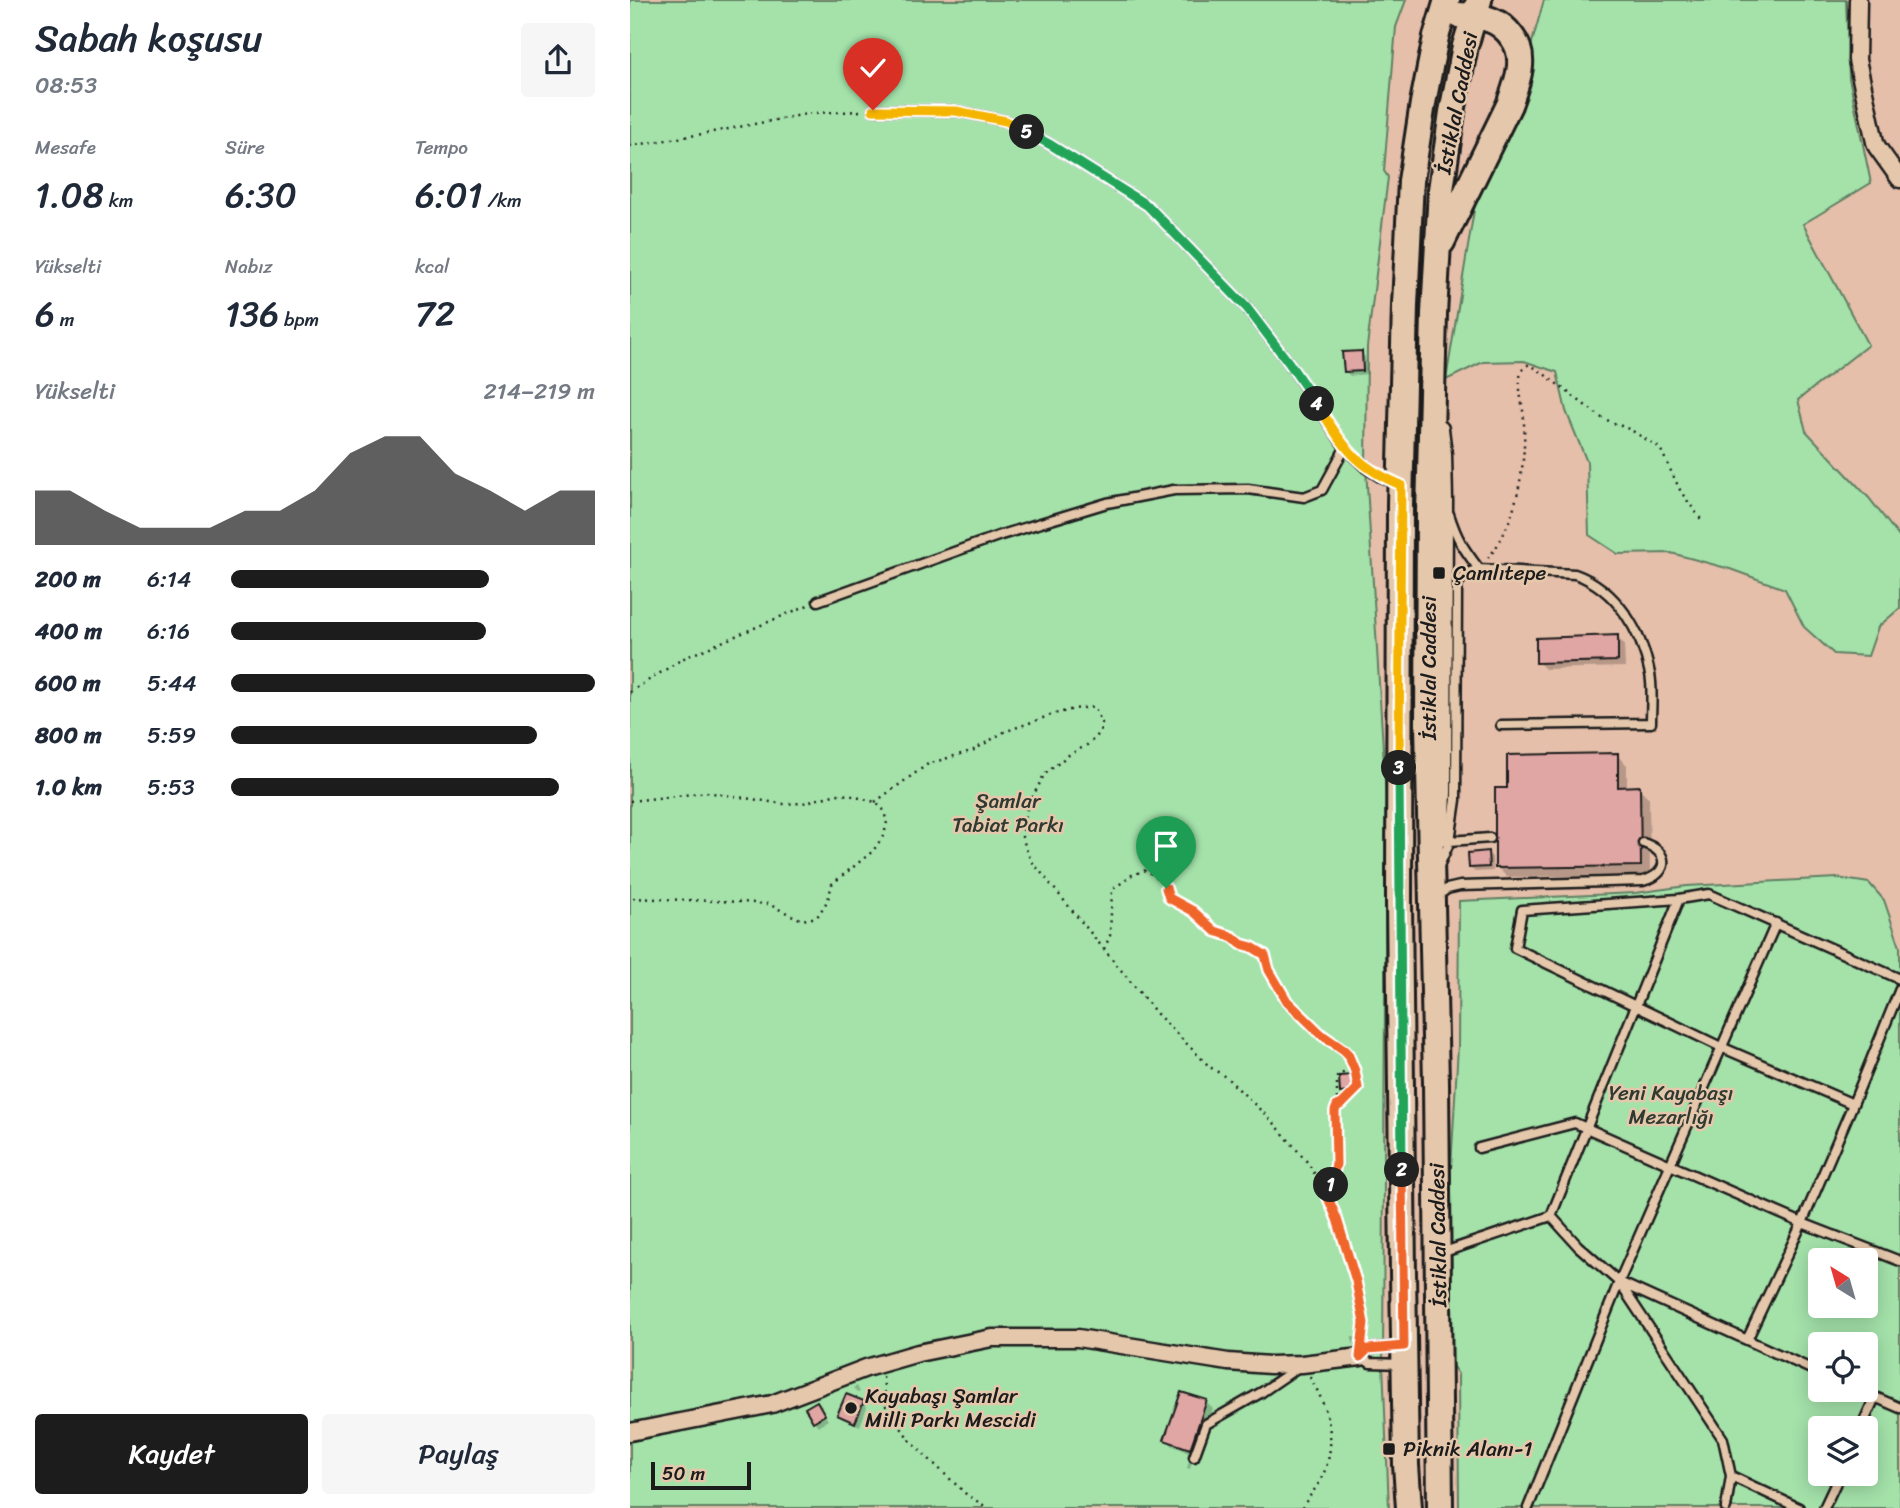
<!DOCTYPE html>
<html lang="tr">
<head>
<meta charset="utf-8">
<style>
	:root { --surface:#fff; --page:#f6f6f7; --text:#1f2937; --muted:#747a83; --accent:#1c1c1c }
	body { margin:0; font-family:Sriracha,sans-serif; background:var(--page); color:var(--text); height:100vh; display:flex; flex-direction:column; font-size:26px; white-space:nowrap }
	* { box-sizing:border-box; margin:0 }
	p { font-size:23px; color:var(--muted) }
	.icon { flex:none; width:38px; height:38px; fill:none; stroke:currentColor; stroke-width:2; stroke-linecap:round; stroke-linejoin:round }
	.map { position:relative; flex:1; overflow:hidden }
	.sheet { display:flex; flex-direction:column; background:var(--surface); width:630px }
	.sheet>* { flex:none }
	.needle { width:46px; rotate:323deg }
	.tools { position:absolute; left:1178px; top:1248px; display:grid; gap:14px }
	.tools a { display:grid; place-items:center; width:70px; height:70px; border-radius:7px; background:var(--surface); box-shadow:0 4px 18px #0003; font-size:35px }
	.scale { position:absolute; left:21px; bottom:18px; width:100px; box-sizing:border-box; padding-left:7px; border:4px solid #1c1c1c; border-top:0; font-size:19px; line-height:24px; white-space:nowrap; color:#1c1c1c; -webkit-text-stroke:5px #e5c8ac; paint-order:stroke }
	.pin { position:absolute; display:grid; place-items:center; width:60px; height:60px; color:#fff; margin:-72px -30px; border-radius:50% 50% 50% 0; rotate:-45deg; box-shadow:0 0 7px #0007 }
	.pin .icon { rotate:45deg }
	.km { position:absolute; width:35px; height:35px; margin:-18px; border-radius:50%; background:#222; color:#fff; font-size:19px; line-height:35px; text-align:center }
	.round { display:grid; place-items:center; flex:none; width:74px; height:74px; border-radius:7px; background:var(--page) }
	.head { display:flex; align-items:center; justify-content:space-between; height:119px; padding:0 35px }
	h1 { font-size:38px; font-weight:600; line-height:52px }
	.stats { display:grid; grid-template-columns:repeat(3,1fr); gap:10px; height:119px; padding:7px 35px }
	.stats div { display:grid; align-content:center }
	.stats b { font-size:35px; font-weight:600 }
	.stats small { font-size:19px; font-weight:400 }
	.stats p { font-size:19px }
	.chart { height:196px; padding:14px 35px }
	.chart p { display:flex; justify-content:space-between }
	.chart svg { width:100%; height:126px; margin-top:7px; fill:var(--accent); opacity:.7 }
	.cta { display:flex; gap:14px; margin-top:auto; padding:14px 35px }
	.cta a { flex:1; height:80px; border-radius:7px; background:var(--accent); color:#fff; font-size:28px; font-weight:600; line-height:80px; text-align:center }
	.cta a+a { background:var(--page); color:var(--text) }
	ul { padding:0 35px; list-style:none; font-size:23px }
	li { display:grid; grid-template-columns:112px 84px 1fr; align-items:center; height:52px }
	li i { height:18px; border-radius:9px; background:var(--accent) }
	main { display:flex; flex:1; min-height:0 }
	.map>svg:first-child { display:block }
</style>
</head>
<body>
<main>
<section class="sheet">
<div class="head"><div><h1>Sabah koşusu</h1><p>08:53</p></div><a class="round"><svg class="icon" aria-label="share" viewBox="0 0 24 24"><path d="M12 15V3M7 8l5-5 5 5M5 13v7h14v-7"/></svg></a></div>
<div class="stats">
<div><p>Mesafe</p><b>1.08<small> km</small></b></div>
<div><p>Süre</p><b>6:30</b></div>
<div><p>Tempo</p><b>6:01<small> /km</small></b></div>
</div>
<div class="stats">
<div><p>Yükselti</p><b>6<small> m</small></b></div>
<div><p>Nabız</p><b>136<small> bpm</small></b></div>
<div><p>kcal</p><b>72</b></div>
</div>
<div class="chart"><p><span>Yükselti</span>214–219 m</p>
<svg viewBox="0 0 160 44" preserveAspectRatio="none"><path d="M0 44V25L10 25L20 32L30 38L40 38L50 38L60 32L70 32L80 25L90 12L100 6L110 6L120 19L130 25L140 32L150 25L160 25V44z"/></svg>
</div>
<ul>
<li><b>200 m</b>6:14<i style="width:71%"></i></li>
<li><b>400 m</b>6:16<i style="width:70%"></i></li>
<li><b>600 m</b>5:44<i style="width:100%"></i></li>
<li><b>800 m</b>5:59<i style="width:84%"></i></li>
<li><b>1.0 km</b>5:53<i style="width:90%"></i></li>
</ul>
<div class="cta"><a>Kaydet</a><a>Paylaş</a></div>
</section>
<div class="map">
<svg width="1270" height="1508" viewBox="0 0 1270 1508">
	<rect width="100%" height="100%" fill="#e5bfaa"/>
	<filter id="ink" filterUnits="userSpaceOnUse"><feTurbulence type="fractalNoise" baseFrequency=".0143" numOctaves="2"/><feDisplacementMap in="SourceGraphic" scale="14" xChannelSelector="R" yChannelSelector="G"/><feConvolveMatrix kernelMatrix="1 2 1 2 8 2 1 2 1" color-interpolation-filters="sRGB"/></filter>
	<g filter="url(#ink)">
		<path fill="#a4e2aa" stroke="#607f63" stroke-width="2" fill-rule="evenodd" d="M0 0H776L766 27 754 171 758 177 737 347 736 468 756 798 753 1363 759 1508H0Z
			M914 0H1216L1219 78 1241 183 1173 224 1238 345 1168 400 1176 431 1239 498 1270 538V608L1248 627 1238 656 1204 654 1174 627 1155 589 1100 569 1041 553 988 554 959 535 957 462 936 411 927 372 894 361 853 362 816 380 845 204 896 64Z
			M1207 878 1239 883 1254 900 1270 947V1508H829L828 1374 821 1364 820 1186 828 1046 829 901 1005 893 1057 886ZM1190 1260H1236V1306H1190ZM1190 1344H1236V1390H1190ZM1190 1428H1236V1474H1190Z"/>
		<path fill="#0003" d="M731 353 735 357 737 374 720 376 715 371Z
			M987 637 994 644 995 667 915 669 908 662Z
			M987 755 997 765V788H1009L1019 798 1020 875 877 877 867 867 879 790Z
			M858 853 862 857 863 871 845 872 840 868Z
			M723 1077 727 1081 728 1095 716 1096 712 1092Z
			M721 1337H727L729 1344 724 1345Z
			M227 1386 230 1392 227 1393 223 1388Z
			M233 1402 237 1407 230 1426 213 1419 209 1415Z
			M576 1402 583 1409 567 1455 564 1454 560 1469 557 1468 561 1453 543 1446 536 1439Z
			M187 1404 198 1420 188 1426 184 1421Z"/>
		<path fill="#e0a6a4" stroke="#1c1c1c" stroke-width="2" d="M732 351 733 371 714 372 712 352Z
			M988 635V661L906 663V638Z
			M988 753V787L1010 786 1011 866 865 868V788H877V755Z
			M858 851 859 867 839 868 838 853Z
			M723 1075 725 1091 710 1093 709 1076Z
			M551 1392 577 1400 560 1449 534 1440Z
			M216 1394 234 1401 225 1423 207 1415Z
			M187 1401 195 1415 183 1422 175 1408Z"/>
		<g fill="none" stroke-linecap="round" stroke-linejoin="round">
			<g stroke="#1c1c1c" stroke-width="13">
				<path id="lane" d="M243 110 326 111 376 121 421 145 518 206 617 308 659 363 715 448 736 468 750 477 768 484
					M819 514C827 539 833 548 849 569
					M188 601 371 535 477 503 544 490 618 489 674 497 692 490 715 448
					M820 841 860 838
					M809 866 820 841 826 800 827 587C831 575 838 572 849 569L945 574C987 589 1012 632 1020 674 1023 689 1021 707 1021 723L871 725
					M806 897 817 889 830 886 1013 881C1041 873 1039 851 1013 843
					M1146 923 989 1282 1117 1340 1172 1223 1223 1104 1091 1047 885 948 892 910 1049 899 1079 894 1270 979
					M1223 1104 1270 989
					M849 1148 945 1123 1172 1223 1270 1261
					M921 1216 1049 899
					M811 1253 921 1216 948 1246 989 1282 1093 1439 1101 1476 1096 1508
					M1117 1340 1190 1373
					M771 1346 738 1349 731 1357 740 1363 773 1364
					M1227 1390 1245 1397 1231 1428
					M1245 1397 1270 1408
					M564 1457 576 1424 632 1392 667 1368
					M1101 1476 1169 1508
					M898 1508 989 1282
					M1194 1508 1210 1474"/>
			</g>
			<g stroke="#1c1c1c" stroke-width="21">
				<path id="street" d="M1228 0 1227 60 1245 142 1247 147 1270 179
					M810 429 813 454 814 501 813 792 811 837
					M0 1432 142 1404 236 1368 288 1353 362 1338H448L598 1362 640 1365 672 1364 731 1357"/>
			</g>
			<g stroke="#1c1c1c" stroke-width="30">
				<path id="primary" d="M812 242 879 105C887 83 898 57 882 37 877 30 869 23 861 20 851 16 838 16 828 15
					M779 1508 776 1465 773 1273 769 902 770 504 775 305 781 181 793 103 806 37 817 0
					M810 1508 806 1083 798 724 799 514 804 314 811 190 822 112 835 46 849 0"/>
			</g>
			<path stroke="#1c1c1c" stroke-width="2.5" stroke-dasharray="2 5" stroke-linecap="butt" d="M0 146 72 134 182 113 232 111
				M858 558C886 526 896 466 894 424 894 404 887 392 891 371L898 365 906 368 972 418 1001 430 1030 448 1051 492 1073 522
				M0 692 54 658 178 605
				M0 801 47 796 76 792 154 804 173 803 207 794 219 795 245 802 253 809 257 822 254 835 243 851 202 884 198 900 187 917 172 920 138 904 112 902 0 898
				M245 802 298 764 344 750 374 732 424 714 444 709 464 707 472 723 470 733 457 745 437 756 414 775 397 808 392 837 400 859 527 1014 580 1067 597 1078 645 1124 678 1163 695 1191 707 1219 722 1266 734 1323 732 1341
				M474 949 480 936 482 890 502 875 516 870 533 882 539 898 563 911 585 931 603 937 611 944 622 947 635 955 639 970 657 1001 679 1024 703 1044 714 1050 718 1054 725 1071 728 1088 712 1104 707 1106 705 1111C703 1137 714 1171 696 1193
				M707 1106V1077L713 1073 725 1071
				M253 1377 256 1406 281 1442 337 1495 358 1508
				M672 1508C678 1497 688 1487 693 1475 708 1441 698 1406 679 1376"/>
			<use href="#lane" stroke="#e5c8ac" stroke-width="8"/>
			<use href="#street" stroke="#e5c8ac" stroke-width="16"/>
			<use href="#primary" stroke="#e5c8ac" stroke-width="24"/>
		</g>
	</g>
	<g fill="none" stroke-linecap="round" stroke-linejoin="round" filter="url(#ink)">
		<g stroke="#fff" stroke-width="14">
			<path id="split-1" d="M536 888 539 898 563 911 585 931 603 937 611 944 622 947 635 955 639 970 657 1001 692 1035 714 1050 718 1054 725 1071 728 1088 712 1104 707 1106 705 1111 706 1164 701 1185"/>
		</g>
		<g stroke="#fff" stroke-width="14">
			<path id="split-2" d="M701 1185 696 1193 707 1219 726 1281 734 1323 730 1357 738 1349 774 1346 772 1170"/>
		</g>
		<g stroke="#fff" stroke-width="14">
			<path id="split-3" d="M769 768 772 1170"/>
		</g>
		<g stroke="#fff" stroke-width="14">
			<path id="split-4" d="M687 404C713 445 724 466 771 485L769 768"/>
		</g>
		<g stroke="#fff" stroke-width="14">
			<path id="split-5" d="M397 132 421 145 518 206 617 308 659 363 687 404"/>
		</g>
		<g stroke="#fff" stroke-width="14">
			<path id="split-6" d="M243 110 326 111 376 121 397 132"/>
		</g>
		<use href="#split-1" stroke="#f0652b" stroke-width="9"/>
		<use href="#split-2" stroke="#f0652b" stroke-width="9"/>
		<use href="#split-3" stroke="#22a559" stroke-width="9"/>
		<use href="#split-4" stroke="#f5b400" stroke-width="9"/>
		<use href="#split-5" stroke="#22a559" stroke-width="9"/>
		<use href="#split-6" stroke="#f5b400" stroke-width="9"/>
	</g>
	<g fill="#1c1c1c" stroke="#e5c8ac" stroke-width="2.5">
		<rect x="802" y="566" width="14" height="14" rx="3.5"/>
		<circle cx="221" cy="1408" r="7"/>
		<rect x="752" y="1442" width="14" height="14" rx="3.5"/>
	</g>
	<g text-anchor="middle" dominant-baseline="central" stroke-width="5" stroke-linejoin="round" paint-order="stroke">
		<g font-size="21" fill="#1c1c1c" stroke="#e5c8ac">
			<text transform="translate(827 103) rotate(-79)">İstiklal Caddesi</text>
			<text transform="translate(799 668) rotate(-90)">İstiklal Caddesi</text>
			<text transform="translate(808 1235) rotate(-91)">İstiklal Caddesi</text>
		</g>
		<g font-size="21" fill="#1c1c1c" stroke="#e5c8ac" text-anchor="start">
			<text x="823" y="573">Çamlıtepe</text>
			<text x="235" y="1396">Kayabaşı Şamlar<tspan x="235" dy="24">Milli Parkı Mescidi</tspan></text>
			<text x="773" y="1449">Piknik Alanı-1</text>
		</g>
		<g font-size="21" fill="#303a31" stroke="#e5c8ac">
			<text x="378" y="801">Şamlar<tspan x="378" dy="24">Tabiat Parkı</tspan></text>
			<text x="1041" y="1093">Yeni Kayabaşı<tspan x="1041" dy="24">Mezarlığı</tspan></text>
		</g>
	</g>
</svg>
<div class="tools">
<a><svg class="needle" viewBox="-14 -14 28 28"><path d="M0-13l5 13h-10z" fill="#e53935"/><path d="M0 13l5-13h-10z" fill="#747a83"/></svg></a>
<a><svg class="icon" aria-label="locate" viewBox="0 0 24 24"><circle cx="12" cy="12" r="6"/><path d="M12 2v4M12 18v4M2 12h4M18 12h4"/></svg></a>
<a><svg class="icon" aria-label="layers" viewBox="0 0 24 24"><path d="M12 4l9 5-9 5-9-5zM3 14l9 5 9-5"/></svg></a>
</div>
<div class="scale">50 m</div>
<div class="pin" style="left:536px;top:888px;background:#1e9e55"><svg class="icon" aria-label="arrive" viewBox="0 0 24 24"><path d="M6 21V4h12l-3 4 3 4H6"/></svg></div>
<div class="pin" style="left:243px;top:110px;background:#d93025"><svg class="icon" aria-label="check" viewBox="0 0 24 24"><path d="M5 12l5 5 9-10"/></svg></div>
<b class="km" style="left:701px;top:1185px">1</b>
<b class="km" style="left:772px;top:1170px">2</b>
<b class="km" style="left:769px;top:768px">3</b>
<b class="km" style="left:687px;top:404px">4</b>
<b class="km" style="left:397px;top:132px">5</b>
</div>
</main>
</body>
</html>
